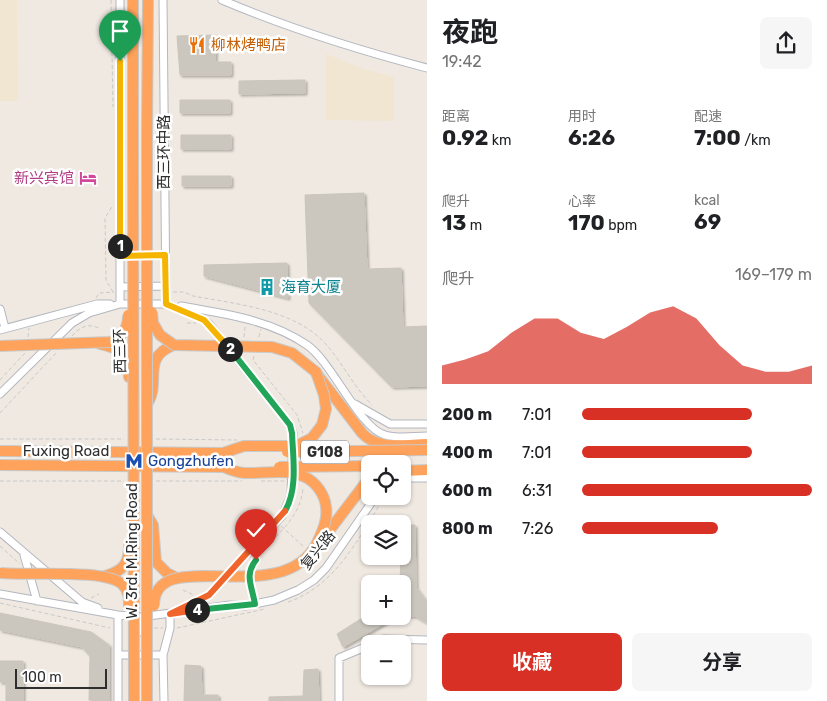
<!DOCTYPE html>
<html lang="zh">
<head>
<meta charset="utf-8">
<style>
	:root { --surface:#fff; --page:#f6f6f6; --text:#202124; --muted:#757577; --accent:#d93025 }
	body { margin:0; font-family:Rubik,"Noto Sans SC",sans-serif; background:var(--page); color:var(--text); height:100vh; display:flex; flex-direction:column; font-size:19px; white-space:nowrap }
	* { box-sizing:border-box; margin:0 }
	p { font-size:16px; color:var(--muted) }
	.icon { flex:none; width:28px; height:28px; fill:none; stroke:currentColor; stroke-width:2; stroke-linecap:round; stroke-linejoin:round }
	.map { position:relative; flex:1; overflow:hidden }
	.panel { display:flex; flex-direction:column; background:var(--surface); width:400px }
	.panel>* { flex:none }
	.buttons { position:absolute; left:361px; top:455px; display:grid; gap:10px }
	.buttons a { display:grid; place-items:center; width:50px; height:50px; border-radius:8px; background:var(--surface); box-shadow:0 1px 4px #0004; font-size:25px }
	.scale { position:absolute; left:15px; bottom:12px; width:92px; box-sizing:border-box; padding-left:5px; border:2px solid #2e2e2e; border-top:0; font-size:14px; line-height:18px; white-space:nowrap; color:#2e2e2e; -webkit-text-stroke:4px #fff; paint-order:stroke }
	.pin { position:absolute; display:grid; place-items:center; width:42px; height:42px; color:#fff; margin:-51px -21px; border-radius:50% 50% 50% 0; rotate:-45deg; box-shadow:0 0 5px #0007 }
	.pin .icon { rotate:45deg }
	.km { position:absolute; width:25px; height:25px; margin:-12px; border-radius:50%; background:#222; color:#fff; font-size:14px; line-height:25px; text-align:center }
	.round { display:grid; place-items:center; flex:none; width:52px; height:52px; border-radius:8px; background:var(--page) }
	.headline { display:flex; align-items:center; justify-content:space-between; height:85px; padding:0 15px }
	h1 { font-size:28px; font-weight:700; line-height:38px }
	.stats { display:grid; grid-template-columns:repeat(3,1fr); gap:8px; height:85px; padding:5px 15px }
	.stats div { display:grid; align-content:center }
	.stats b { font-size:21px; font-weight:700 }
	.stats small { font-size:14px; font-weight:400 }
	.stats p { font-size:14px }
	.chart { height:140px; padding:10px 15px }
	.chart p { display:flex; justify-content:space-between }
	.chart svg { width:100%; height:90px; margin-top:5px; fill:var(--accent); opacity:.7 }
	.action { display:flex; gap:10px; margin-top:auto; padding:10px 15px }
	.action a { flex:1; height:58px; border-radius:8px; background:var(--accent); color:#fff; font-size:20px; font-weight:700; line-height:58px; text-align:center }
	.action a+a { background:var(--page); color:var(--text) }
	ul { padding:0 15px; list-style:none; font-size:16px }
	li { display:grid; grid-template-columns:80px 60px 1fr; align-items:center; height:38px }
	li i { height:12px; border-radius:6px; background:var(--accent) }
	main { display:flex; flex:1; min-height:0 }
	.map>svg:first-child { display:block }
</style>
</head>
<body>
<main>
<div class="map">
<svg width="427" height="701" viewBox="0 0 427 701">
	<defs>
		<filter id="shadow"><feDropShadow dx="2" dy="2" stdDeviation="1" flood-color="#0004"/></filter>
	</defs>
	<rect width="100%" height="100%" fill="#efe9e1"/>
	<path fill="#f0e6d1" d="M0 0H17L18 101H0Z
		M326 54 364 69 394 77V121L326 120Z"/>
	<path fill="#cbc7bf" stroke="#cbc5ba" filter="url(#shadow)" d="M216 35 215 62H231V75H180L177 36Z
		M305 80V93L239 94V81Z
		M180 100H230V113H180Z
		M181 135H231V149H181Z
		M182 176H231V186H182Z
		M364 193 367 269 401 268 403 327 427 326V386L392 387 309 303 305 195Z
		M287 263 288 298 204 276V265Z
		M402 525H415L416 587 427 602V623L415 616H402V584H400Z
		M0 613 91 632 109 645V701L89 700 90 656 82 647 0 630Z
		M370 613V616H397L343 647 337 634Z
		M0 661H23V701H6V682H0Z
		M185 665 201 666 202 695H218V701H184Z
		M318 669 319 701H269V697L303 696 304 670Z"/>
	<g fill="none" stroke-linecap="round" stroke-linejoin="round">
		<g stroke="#b4b7c1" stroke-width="9">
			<path id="minor" d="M120 0V304
				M163 0 166 304
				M222 0C288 28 358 50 427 68
				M120 256 165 255
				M120 287 165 286
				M181 306C224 314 269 319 307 345 332 362 360 429 385 435 398 439 414 436 427 436
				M0 309 5 328
				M0 330 97 304H110
				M0 394 72 323 89 313 120 304H166L199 317 209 324 290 425 293 433 291 495 282 516 209 595 170 614
				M355 404 390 424H427
				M402 478H427
				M0 532 82 602 98 608
				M24 555 37 601
				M0 594 118 615 141 617 230 605 245 606 274 600 298 590 314 580 326 568 376 496
				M141 632V617
				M372 644 383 639 427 640
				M118 655H163
				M118 701V615
				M164 701 163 655 170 628V614
				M339 701V658L370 645"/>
		</g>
		<g stroke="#c9c9c9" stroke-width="12">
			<path id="highway" d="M133 0V130
				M147 130 148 0
				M100 344C122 349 128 354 129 377
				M316 373 362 433C378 451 406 444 427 444
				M147 404C162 382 140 358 174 345
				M0 451 223 453
				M0 465 223 467
				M402 471 427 470
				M147 515 153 525 156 562 167 573 175 577
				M316 548 370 477
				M105 576C123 571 129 564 129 546"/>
		</g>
		<path stroke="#c9c9c9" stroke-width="1" stroke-dasharray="4 2.5" stroke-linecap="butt" d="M111 0 113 107
			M113 292 106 280 105 218 113 205
			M173 292H184L193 296C236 304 291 309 323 341 341 360 353 386 372 405
			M96 298 99 293 114 292
			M187 323H196
			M72 336C80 327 87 323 99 328
			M28 337 29 328
			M244 337 245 327
			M259 337 261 329
			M254 356 253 360 297 415 303 433
			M0 380 25 353
			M0 413 57 352
			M0 439H124
			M156 439 237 440
			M0 481H124
			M156 481H242
			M261 481H284
			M281 526 304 547
			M0 546 20 564
			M251 567C268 538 301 523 303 487
			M250 585 254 598
			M248 586 250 599
			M183 590 194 595
			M91 598 99 594
			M288 602C336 586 360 536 385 496
			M0 603 110 628
			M154 628H163
			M177 628 265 609"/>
		<use href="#minor" stroke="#fff" stroke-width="7"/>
		<use href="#highway" stroke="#ffa35c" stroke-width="10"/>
		<g stroke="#c9c9c9" stroke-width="12" stroke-linecap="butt">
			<path id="highway-bridge" d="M133 130 134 701
				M147 130V701
				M152 312 153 323 160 335 174 345 272 347 292 353 316 372 324 395 326 409 322 425 312 438 296 446H244L223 453
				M0 346 110 342C123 337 128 328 128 315
				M287 452 427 450
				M279 467 370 466
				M0 573C26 576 107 568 123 585 129 591 129 599 129 607
				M154 606C154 542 282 612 317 543 322 532 328 520 326 507 325 495 316 482 305 477 287 468 264 474 245 473 237 473 230 469 223 467"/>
		</g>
		<use href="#highway-bridge" stroke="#ffa35c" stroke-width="10"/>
	</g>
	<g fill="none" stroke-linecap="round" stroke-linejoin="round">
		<g stroke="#fff" stroke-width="10">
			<path id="split-1" d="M120 61V246"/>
		</g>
		<g stroke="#fff" stroke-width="10">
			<path id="split-2" d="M120 246V256L165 255 166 304 204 320 230 349"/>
		</g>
		<g stroke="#fff" stroke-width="10">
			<path id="split-3" d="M230 349 290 425 292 433C293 458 298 489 285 511"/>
		</g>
		<g stroke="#fff" stroke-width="10">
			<path id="split-4" d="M197 610 170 614 209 595 285 511"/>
		</g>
		<g stroke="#fff" stroke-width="10">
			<path id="split-5" d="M197 610 255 604C252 586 244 575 256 560"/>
		</g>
		<use href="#split-1" stroke="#f5b400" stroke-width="6"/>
		<use href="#split-2" stroke="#f5b400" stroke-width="6"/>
		<use href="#split-3" stroke="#22a559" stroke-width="6"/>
		<use href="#split-4" stroke="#f0652b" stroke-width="6"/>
		<use href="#split-5" stroke="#22a559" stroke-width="6"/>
	</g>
	<defs>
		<g id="restaurant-bare" transform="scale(1.35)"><path d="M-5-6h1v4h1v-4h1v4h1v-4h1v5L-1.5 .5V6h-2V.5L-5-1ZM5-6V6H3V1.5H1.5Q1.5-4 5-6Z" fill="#e8710a" stroke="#fff" stroke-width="2.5" paint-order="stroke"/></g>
		<g id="hotel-bare" transform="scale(1.35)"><path d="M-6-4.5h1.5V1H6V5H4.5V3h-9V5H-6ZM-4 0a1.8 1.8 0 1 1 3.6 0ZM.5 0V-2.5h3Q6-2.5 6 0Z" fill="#d1479c" stroke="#fff" stroke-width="2.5" paint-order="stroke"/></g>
		<g id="building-bare" transform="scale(1.35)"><path d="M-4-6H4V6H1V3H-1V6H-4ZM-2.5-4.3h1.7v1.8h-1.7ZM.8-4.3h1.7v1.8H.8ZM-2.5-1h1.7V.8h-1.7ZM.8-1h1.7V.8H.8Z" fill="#0f9aa8" stroke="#fff" stroke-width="2.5" paint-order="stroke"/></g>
		<g id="metro-bare" transform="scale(1.35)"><path d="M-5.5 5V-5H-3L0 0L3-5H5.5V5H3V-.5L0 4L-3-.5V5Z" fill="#1a4fb4" stroke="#fff" stroke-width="2.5" paint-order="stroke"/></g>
	</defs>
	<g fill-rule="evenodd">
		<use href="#restaurant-bare" x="197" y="45"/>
		<use href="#hotel-bare" x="88" y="178"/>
		<use href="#building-bare" x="267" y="287"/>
		<use href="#metro-bare" x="134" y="461"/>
	</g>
	<g text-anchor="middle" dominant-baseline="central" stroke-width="5" stroke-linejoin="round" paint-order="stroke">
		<rect fill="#fff" stroke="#6d6d6d" stroke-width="1" x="301" y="440.5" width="48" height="23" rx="4"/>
		<g font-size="14" font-weight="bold" fill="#2e2e2e">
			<text x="325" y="452">G108</text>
		</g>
		<g font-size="15" fill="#c56008" stroke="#fff" text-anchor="start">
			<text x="211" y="45">柳林烤鸭店</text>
		</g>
		<g font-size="15" fill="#2e2e2e" stroke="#fff">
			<text transform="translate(164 152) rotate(-90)">西三环中路</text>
			<text transform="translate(120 351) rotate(-91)">西三环</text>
			<text x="66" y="451">Fuxing Road</text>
			<text transform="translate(318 550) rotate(-51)">复兴路</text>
			<text transform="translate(132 551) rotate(-90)">W. 3rd. M.Ring Road</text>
		</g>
		<g font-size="15" fill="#b23c85" stroke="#fff" text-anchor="end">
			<text x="74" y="178">新兴宾馆</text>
		</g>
		<g font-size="15" fill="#0d838f" stroke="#fff" text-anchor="start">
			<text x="281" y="287">海育大厦</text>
		</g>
		<g font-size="15" fill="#164399" stroke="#fff" text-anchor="start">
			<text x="148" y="461">Gongzhufen</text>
		</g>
	</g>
</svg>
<div class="buttons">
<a><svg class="icon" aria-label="locate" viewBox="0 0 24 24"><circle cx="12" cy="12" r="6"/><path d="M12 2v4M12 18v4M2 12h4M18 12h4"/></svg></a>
<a><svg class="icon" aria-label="layers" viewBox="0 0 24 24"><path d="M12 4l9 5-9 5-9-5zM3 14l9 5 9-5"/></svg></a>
<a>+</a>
<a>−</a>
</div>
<div class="scale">100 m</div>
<div class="pin" style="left:120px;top:61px;background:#1e9e55"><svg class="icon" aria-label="arrive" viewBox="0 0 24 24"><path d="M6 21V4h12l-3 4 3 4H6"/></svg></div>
<div class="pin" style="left:256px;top:560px;background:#d93025"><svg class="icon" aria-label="check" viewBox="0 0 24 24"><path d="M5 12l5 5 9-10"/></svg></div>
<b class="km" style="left:120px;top:246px">1</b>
<b class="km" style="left:230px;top:349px">2</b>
<b class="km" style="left:197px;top:610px">4</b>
</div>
<section class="panel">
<div class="headline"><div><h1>夜跑</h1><p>19:42</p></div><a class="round"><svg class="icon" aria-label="share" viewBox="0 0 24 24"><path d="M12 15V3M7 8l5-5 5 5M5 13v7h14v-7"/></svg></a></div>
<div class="stats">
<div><p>距离</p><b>0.92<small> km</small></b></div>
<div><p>用时</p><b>6:26</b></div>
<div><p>配速</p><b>7:00<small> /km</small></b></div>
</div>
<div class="stats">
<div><p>爬升</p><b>13<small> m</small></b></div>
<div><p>心率</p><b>170<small> bpm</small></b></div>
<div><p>kcal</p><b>69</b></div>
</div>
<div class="chart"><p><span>爬升</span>169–179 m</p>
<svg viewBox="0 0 160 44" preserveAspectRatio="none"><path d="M0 44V35L10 32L20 28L30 19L40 12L50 12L60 19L70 22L80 16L90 9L100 6L110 12L120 25L130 35L140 38L150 38L160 35V44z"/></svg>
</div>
<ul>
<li><b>200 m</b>7:01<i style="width:74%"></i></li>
<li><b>400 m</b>7:01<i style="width:74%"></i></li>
<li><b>600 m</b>6:31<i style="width:100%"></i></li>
<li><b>800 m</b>7:26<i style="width:59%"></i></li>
</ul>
<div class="action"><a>收藏</a><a>分享</a></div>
</section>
</main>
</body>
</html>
